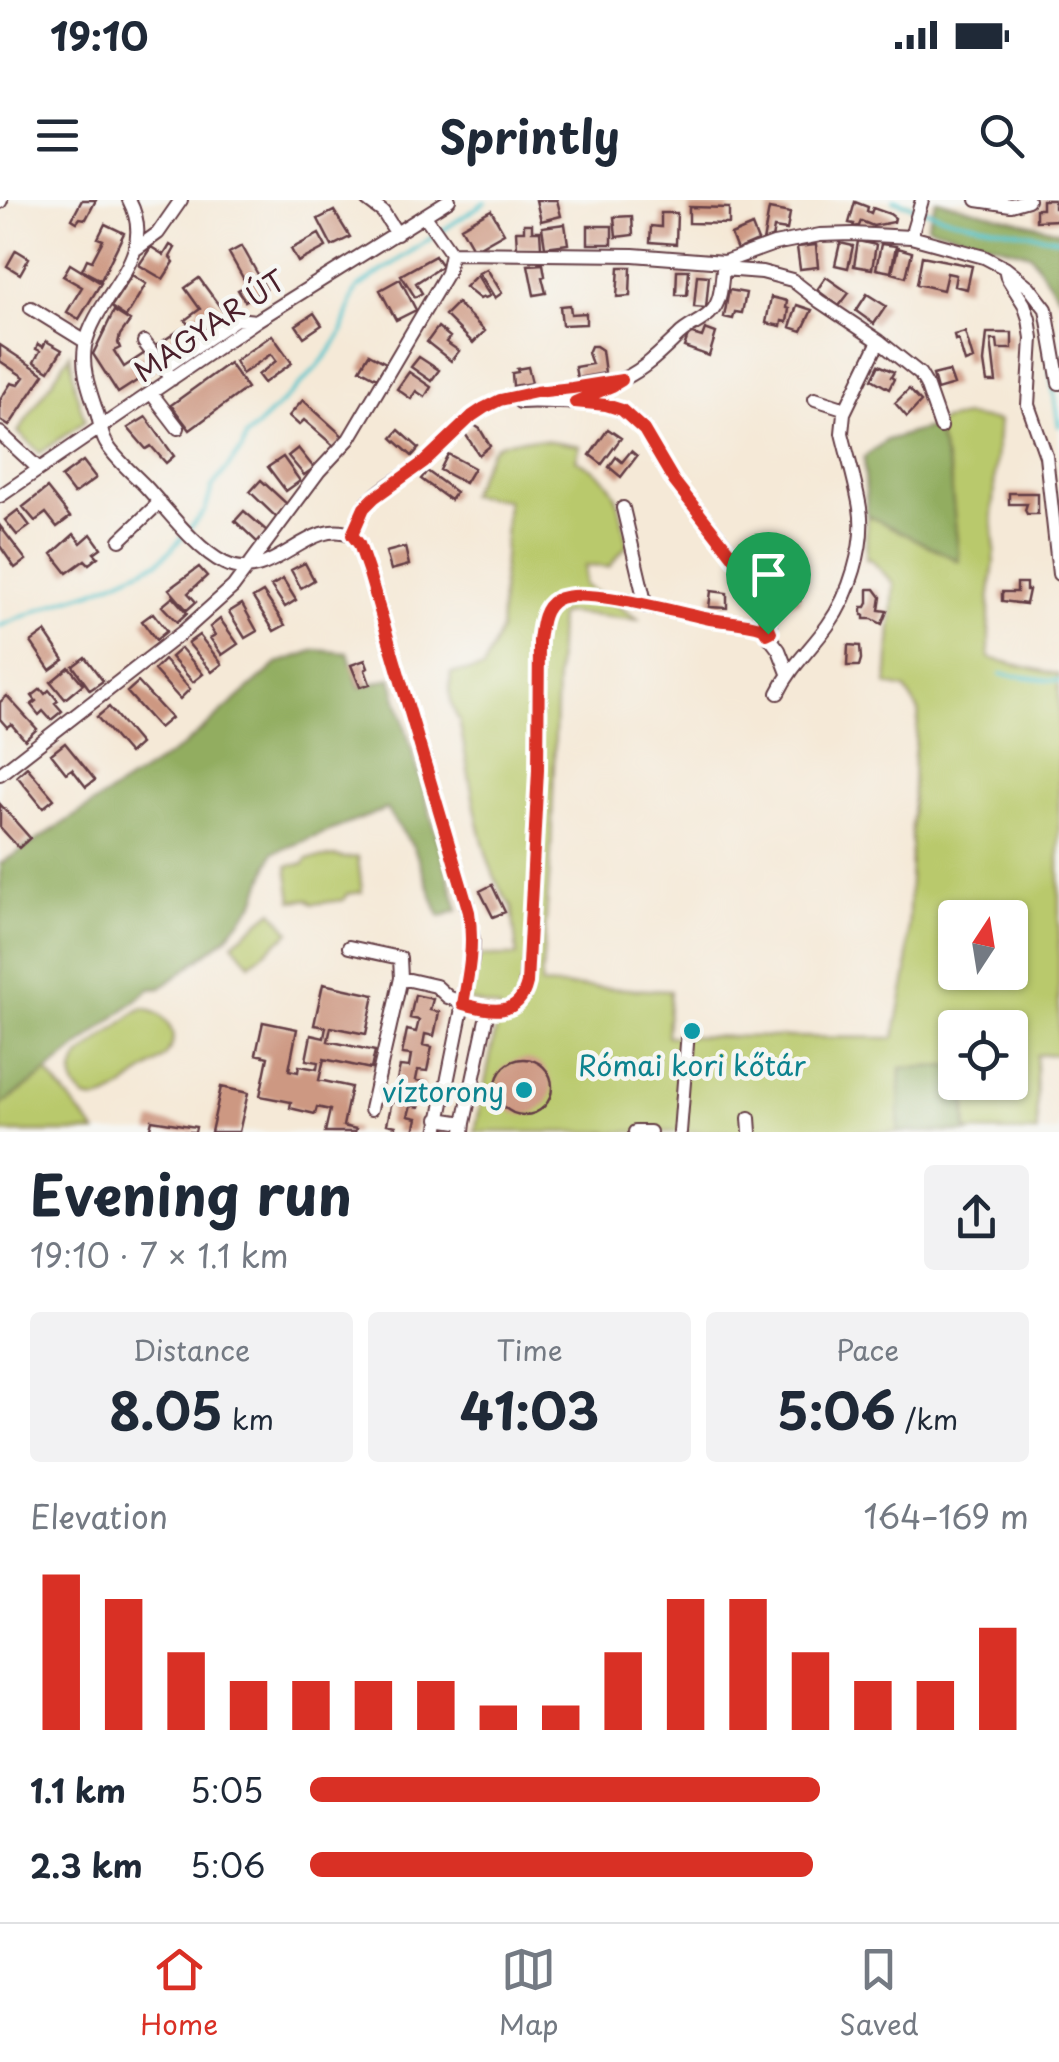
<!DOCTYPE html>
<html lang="en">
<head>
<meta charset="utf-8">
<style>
	:root { --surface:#fff; --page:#f2f2f3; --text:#1f2937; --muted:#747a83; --line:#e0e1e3; --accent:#d93025 }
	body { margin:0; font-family:"Playpen Sans",sans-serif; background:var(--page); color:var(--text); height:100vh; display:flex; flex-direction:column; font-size:38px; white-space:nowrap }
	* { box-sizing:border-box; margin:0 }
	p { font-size:32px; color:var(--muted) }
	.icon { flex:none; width:55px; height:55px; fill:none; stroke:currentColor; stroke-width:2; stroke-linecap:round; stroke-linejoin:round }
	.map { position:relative; height:932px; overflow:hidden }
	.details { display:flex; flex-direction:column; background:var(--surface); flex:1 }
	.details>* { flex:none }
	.needle { width:65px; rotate:12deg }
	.controls { position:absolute; left:938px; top:700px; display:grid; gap:20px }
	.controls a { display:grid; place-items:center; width:90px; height:90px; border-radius:10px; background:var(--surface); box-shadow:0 2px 8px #0004; font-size:50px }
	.pin { position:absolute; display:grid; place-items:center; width:85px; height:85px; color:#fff; margin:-102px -42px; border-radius:50% 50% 50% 0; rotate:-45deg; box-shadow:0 0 10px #0007 }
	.pin .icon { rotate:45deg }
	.round { display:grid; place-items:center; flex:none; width:105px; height:105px; border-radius:10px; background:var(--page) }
	.head { display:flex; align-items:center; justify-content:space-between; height:170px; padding:0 30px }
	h1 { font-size:55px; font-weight:700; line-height:75px }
	.metrics { display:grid; grid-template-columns:repeat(3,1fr); gap:15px; height:170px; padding:10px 30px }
	.metrics div { display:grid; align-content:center; border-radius:10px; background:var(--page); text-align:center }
	.metrics b { font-size:50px; font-weight:700 }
	.metrics small { font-size:28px; font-weight:400 }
	.metrics p { font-size:28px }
	.chart { height:280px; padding:20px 30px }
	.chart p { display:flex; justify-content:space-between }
	.chart svg { width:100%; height:180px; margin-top:10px; stroke:var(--accent); stroke-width:6 }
	ul { padding:0 30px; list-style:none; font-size:32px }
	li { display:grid; grid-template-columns:160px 120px 1fr; align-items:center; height:75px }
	li i { height:25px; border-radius:12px; background:var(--accent) }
	.status { display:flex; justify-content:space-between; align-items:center; height:70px; padding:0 50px; background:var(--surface); direction:ltr }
	.status svg { height:28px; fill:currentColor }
	header { display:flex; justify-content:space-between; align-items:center; height:130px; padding:0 30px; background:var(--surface); font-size:45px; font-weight:700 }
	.tab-bar { display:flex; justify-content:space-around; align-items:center; height:140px; border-top:2px solid var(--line); background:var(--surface); font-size:28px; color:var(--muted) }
	.tab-bar a { display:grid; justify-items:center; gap:5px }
	.tab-bar .on { color:var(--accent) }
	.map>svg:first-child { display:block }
</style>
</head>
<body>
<div class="status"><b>19:10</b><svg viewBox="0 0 49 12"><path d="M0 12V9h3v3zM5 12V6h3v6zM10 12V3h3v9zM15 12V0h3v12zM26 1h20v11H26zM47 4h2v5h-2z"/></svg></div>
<header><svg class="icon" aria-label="menu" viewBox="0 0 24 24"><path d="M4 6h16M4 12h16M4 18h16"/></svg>Sprintly<svg class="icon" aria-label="search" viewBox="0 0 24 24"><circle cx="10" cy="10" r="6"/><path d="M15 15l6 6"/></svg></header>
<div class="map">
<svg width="1059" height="932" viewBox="0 0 1059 932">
	<rect width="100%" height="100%" fill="#f6f6f2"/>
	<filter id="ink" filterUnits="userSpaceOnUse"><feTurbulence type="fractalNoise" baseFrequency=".01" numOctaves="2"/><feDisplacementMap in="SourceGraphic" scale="20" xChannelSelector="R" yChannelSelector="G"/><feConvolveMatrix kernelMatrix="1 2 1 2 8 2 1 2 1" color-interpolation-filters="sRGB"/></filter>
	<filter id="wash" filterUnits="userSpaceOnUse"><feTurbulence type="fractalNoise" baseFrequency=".0048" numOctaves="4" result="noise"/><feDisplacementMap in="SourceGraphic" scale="40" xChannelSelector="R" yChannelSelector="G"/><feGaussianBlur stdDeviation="2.25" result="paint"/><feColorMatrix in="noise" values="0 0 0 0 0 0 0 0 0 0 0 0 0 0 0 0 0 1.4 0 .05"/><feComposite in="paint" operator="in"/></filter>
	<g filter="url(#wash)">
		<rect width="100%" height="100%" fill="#f5e9d7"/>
		<path fill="#b9c96c" stroke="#82744c" stroke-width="2.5" fill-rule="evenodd" d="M70 154 75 188 85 221 40 253 18 232Z
			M965 216 999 221 992 314 995 353 989 402V458L1059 475V854L1036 855 1037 932 967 931 965 883 1010 882V828H955V866L901 868 898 932H475L500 809 467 800 476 756H517L512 706C480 673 469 567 459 520 449 505 449 492 451 473L483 469 500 431 507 300 469 295C476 282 482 266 490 253 504 230 558 242 580 246L576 260C619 280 619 302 627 345L609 367 585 366 584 385 640 420 566 413 559 416 551 653 541 785 670 791 667 836 894 838 907 772 914 556 919 511 905 489 887 485 894 384 871 360 866 359 867 315 950 273 935 226 943 220ZM955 718H1010V772H955Z
			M336 656 344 658 358 657 362 692 347 694 343 700 313 704 308 699 292 701 287 666 304 664 307 659Z
			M273 711 290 732 250 764 233 743Z
			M144 808C164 812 183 835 166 855 160 862 149 868 141 874 125 887 92 917 75 887 70 877 74 866 79 857L137 811Z
			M47 872 96 932H0V906Z"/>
		<path fill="#92ad60" stroke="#6e6646" stroke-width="2.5" d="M936 0 1059 31V97L1030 54 927 26Z
			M935 226 950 273 959 361 867 315 864 257 887 240Z
			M316 450 348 453 359 488 391 478 458 710 440 717 414 648 386 609 273 653 255 702 226 738 161 788 150 789 47 872 0 906V664L182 547 278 463Z
			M955 866V882L965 883 966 930 971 932H898L901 868Z"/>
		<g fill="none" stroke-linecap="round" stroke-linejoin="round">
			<path stroke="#57c4cb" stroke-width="4" d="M893 0 952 19 1059 39
				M1050 168 1059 226
				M0 426 62 401 94 391 158 362 171 350 205 311 212 287 242 249 246 237C273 210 326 165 342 132 348 117 349 102 357 88L485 2
				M1001 474 1059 481"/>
		</g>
		<g id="blocks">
			<path fill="#cd9882" d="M82 0H96L86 19 80 18 77 22 72 19Z
				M536 0H557L561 16 541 21Z
				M1042 0H1054V8H1059V20L1036 21V9H1042Z
				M855 2 868 7 867 11 871 13 873 8 890 14 895 18 894 22 873 26 861 21 859 26 853 27 854 24 849 23Z
				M689 7 729 8V24L689 23Z
				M769 9 790 13 787 30 774 28 772 39 763 42Z
				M491 10 504 33 474 50 461 27Z
				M334 11 350 37 332 46 318 19Z
				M661 13H677L676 44 650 42 651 26 661 27Z
				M632 16 633 35 616 37 614 17Z
				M105 24 124 33 101 80 82 70 87 59 92 61 103 40 98 38Z
				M524 24H532V31H540L541 47 517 48 516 31H524Z
				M565 24 568 44 545 47 542 27Z
				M588 26H612V44H588Z
				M752 26 758 41 737 50 731 35Z
				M319 34 326 47 298 62 291 49Z
				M858 41 876 45 872 69 854 66Z
				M840 43 853 46 848 68 835 65Z
				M881 44 896 46 891 72 876 69Z
				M170 45 175 48 170 57 174 62 163 79 139 65 151 47 164 55Z
				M816 45 818 67 800 69 797 47Z
				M242 46 266 89 245 101 238 90 247 85 229 53Z
				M898 48 912 52 906 77 892 73Z
				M16 50 29 58 20 74 7 66Z
				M435 56 442 66 416 83 422 93 415 97 401 75Z
				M922 56 972 66 967 89 954 86 956 75 947 73 943 90 917 84Z
				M70 64 101 83 79 119 67 112 82 87 63 76Z
				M543 64 545 76 542 77 546 93 534 95 528 65Z
				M619 67H631L630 96 617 97Z
				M487 69 502 93 495 98 479 73Z
				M677 70H689L687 95H676Z
				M132 75 146 84 126 117 111 107Z
				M477 75 490 96 485 98 484 97 480 99 465 87Z
				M697 75 709 76 706 108 694 107Z
				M826 77 849 93 839 106 817 90Z
				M199 78 226 115 196 136 185 120 200 109 185 88Z
				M400 79 416 110 396 120 380 90Z
				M729 90 746 93 742 113 735 112 733 119 724 117Z
				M867 94 886 106 874 124 856 111Z
				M771 97 787 101 786 108 789 109 787 122 782 121 781 126 766 123Z
				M457 103 485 131 473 143 445 115Z
				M570 105 571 114 586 113V124L562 125 560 106Z
				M797 105 812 110 802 131 790 127Z
				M114 111 130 121 120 135 118 143 120 148 114 151 124 167 181 129 189 140 159 162 161 165 152 171 118 193 93 154Z
				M314 113 322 125 304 137 296 125Z
				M438 127 450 137 446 142 459 151 451 161 427 142Z
				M705 129 716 133 709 156 684 147 689 133 702 137Z
				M965 132 973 159 965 162 958 139 955 140 954 135Z
				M987 133H1012V149H998L997 140H991L996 182H987L984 162Z
				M272 135 292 163 264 183 258 175 276 161 271 154 242 174 235 161Z
				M46 141 62 150 49 171 34 162 40 151 36 149 38 144 43 147Z
				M0 145 44 174 9 226 0 220V200L11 183 18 185 24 177 0 161Z
				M591 146H596L602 150 605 173 577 178 575 167 592 164 588 153Z
				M369 154 386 163 377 178 360 169Z
				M419 157 439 170 431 181 411 167Z
				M229 163 247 188 190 230 171 205Z
				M879 165 894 172 891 177 894 179 889 189 872 179Z
				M528 167 532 183 513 186 512 173 518 172 517 169Z
				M949 171 954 185 937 190 933 175Z
				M409 172 431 187 425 197 416 191 411 199 397 189Z
				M909 189 921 202 907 217 895 203Z
				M303 200 344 237 335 247 304 220 299 225 289 216Z
				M146 217 174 256 166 263 151 246 146 249 128 228Z
				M474 225 480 229 490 246 479 255 464 232Z
				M608 229 621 238 602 264 590 255Z
				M399 230 419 248 412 256 392 238Z
				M298 248 314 268 304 275 288 256Z
				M631 251 637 256 621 277 609 267 616 257 622 262Z
				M448 254 474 268 465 283 440 270Z
				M283 257 300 281 286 291 268 267Z
				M83 261 96 278 74 294 61 277Z
				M427 271 456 292 450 300 421 279Z
				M261 280 288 305 276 317 250 292Z
				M47 288 70 317 57 327 46 313 35 321 23 307Z
				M1009 293H1038V314H1027L1025 310 1027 304H1009Z
				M18 310 30 326 17 335 5 320Z
				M244 311 267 331 257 342 235 321Z
				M0 326 26 360 15 368 0 346Z
				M74 334 81 343 91 334 101 348 94 353 98 357 89 364 85 360 67 373 52 354Z
				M780 337 782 371 750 372 748 339Z
				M405 347 409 365 391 370 386 352Z
				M305 363 314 380 301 388 291 370Z
				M199 367 207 376 188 393 196 402 187 410 169 389Z
				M797 375 800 401 787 403 785 393 767 395 765 379Z
				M283 379 296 400 285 407 271 386Z
				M1017 383H1026V390H1029L1026 404 1002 401V392H1017Z
				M868 389H875L881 397 879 410 887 411 882 424 872 419H864V415H862V407H866L868 403Z
				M711 391 727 393V408L709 407Z
				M263 392 285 425 274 431 253 398Z
				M173 397 187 413 177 422 162 406Z
				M242 404 257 431 245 438 229 412Z
				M153 413 167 431 156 440 142 421Z
				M220 419 238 444 222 455 210 438 215 435 210 427Z
				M45 432 64 460 50 470 31 442Z
				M199 435 222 464 212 472 188 443Z
				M848 445 860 446 861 459 859 466H847Z
				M181 448 203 474 193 482 171 457Z
				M85 457 103 481 90 490 73 466Z
				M164 460 190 489 180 499 154 470Z
				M365 460 368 468 365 470 370 484 360 487 351 465Z
				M69 467 83 484 65 499 51 482Z
				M138 482 171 518 159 528 127 492Z
				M41 489 45 494 49 490 58 501 55 503 62 511 51 520 43 511 39 515 31 505 36 501 32 496Z
				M7 496 37 529 25 540 11 524 7 527 0 519V502Z
				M109 507 140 544 129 554 97 517Z
				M65 543 95 580 86 587 72 569 66 573 51 554Z
				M27 567 54 599 43 608 17 576Z
				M0 604 30 638 19 648 0 627Z
				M492 685 505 712 493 717 480 691Z
				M323 784 374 795 366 834 331 827 328 841 375 851 371 869 324 859 319 880 351 887 343 926 356 929 355 932H325L330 910 317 907 315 914 290 908 291 902 260 896 268 857 256 854 263 822 297 829 289 870 298 872 299 866 317 869 318 862 306 860 311 835 324 838 326 827 314 825Z
				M415 795 433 799 430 810 439 812 434 836 425 834 423 845 432 847 427 871 418 870 416 880 425 882 419 907 411 905 408 916 417 918 414 932H395L396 926 387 924 392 901 401 903 404 891 395 889 400 866 409 867 411 855 402 854 407 830 416 832 419 820 410 818Z
				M496 887a28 28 0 1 1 56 0a28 28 0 1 1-56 0Z
				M221 887 248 893 239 932H211Z
				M152 920 196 927 195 932H149Z"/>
		</g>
	</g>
	<g filter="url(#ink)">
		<use href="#blocks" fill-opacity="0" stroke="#643d45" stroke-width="2.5"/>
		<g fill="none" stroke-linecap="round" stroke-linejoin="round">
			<g stroke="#643d45" stroke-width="16">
				<path id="minor" d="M129 0C160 58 96 93 85 146 81 170 90 191 97 213 100 222 101 235 106 243 114 258 135 275 147 288 168 311 196 349 224 363 271 387 309 315 352 335
					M367 0 383 12 397 34
					M977 0 1011 5 1028 0
					M0 2 1 0
					M425 16 451 53
					M911 37 922 0
					M136 49 158 33 181 0
					M451 53 633 55 724 62 774 44 820 35 853 34 911 37 984 57 1005 68 1029 87 1046 109 1059 183
					M1005 68 1007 77 1024 104 1029 119 1032 138 1028 205 1046 256 1059 374
					M723 69 762 72 792 80 819 101 879 141 920 174 926 184 941 227
					M31 108 86 142
					M144 142 164 168
					M172 179 164 168 236 119 256 121
					M152 194 178 228
					M815 199 846 209
					M520 202C533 201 546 202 559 202 591 203 621 201 643 229 655 246 663 266 675 282 696 311 723 337 741 368 750 383 761 421 771 429L770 433
					M0 233 39 269
					M0 296 256 121 449 0
					M623 308 646 406
					M352 335 359 344 368 370 466 700 473 740 472 759 437 932
					M352 335C356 326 359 315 365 307 379 287 407 276 426 260 451 239 471 209 504 199 541 187 589 193 625 178 646 168 662 151 679 135 688 126 701 122 710 113 723 102 721 78 724 62
					M120 340 160 302
					M763 429 779 450 788 473
					M778 493C791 466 811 449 828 425 849 396 866 345 860 308 856 283 848 258 842 233L844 213 879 141
					M0 574 184 431 233 387 319 271 349 239 447 73 451 53
					M349 747 400 758 401 778 371 909
					M401 778 436 786 448 797 463 803 488 810 508 808 516 805 524 795 531 719 538 570 539 441C541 426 542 408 556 400 583 385 677 413 710 419 728 422 745 422 763 428
					M749 918 750 932
					M438 919 464 923 463 932
					M464 923 488 810
					M635 932H650
					M680 932 688 831"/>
			</g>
			<use href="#minor" stroke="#fff" stroke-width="12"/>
		</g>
	</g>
	<g fill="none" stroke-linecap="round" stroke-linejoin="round" filter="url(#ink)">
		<g stroke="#fff" stroke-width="20">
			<path id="route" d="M622 180 612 186 575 202 606 205 622 210 644 230 674 281 742 368 771 432 767 434 763 428C745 422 728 422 710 419 677 413 583 385 556 400 542 408 541 426 539 441L538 570 527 783C519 818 491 811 463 804 469 772 474 745 469 712L368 370 359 344 352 335 364 308 374 298 424 262 472 216 484 208 500 200 536 192 572 188Z"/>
		</g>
		<use href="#route" stroke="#d93025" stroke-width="12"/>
	</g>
	<g fill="#0f9aa8" stroke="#f6f6f2" stroke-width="4">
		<circle cx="692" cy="831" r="10"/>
		<circle cx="524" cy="890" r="10"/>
	</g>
	<g text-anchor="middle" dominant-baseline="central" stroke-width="9" stroke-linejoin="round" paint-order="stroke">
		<g font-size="28" fill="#4a1f2b" stroke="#f6f6f2">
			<text transform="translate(209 125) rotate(-34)">MAGYAR ÚT</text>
		</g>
		<g font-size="28" fill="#0d838f" stroke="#f6f6f2">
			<text x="692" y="864">Római kori kőtár</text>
			<text x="504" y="890" text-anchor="end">víztorony</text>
		</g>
	</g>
</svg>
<div class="controls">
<a><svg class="needle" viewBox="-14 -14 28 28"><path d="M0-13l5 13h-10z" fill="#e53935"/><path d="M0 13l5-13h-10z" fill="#747a83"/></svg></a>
<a><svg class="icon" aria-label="locate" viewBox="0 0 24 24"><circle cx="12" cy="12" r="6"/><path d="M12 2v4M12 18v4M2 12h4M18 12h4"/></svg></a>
</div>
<div class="pin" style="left:768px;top:434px;background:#1e9e55"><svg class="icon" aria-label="arrive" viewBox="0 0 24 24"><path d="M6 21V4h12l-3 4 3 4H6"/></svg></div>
</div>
<section class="details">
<div class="head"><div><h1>Evening run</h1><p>19:10 · 7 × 1.1 km</p></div><a class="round"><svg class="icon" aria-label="share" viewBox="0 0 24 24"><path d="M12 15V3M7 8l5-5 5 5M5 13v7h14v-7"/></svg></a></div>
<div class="metrics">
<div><p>Distance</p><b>8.05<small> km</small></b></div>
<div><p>Time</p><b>41:03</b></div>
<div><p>Pace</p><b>5:06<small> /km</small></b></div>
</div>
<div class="chart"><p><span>Elevation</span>164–169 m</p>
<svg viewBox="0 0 160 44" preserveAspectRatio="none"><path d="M5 44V6M15 44V12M25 44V25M35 44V32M45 44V32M55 44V32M65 44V32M75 44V38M85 44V38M95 44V25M105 44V12M115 44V12M125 44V25M135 44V32M145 44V32M155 44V19"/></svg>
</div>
<ul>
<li><b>1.1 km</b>5:05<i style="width:71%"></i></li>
<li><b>2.3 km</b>5:06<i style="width:70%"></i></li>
</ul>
</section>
<nav class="tab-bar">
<a class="on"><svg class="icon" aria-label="home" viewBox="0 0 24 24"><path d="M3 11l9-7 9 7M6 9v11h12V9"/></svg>Home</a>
<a><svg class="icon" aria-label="map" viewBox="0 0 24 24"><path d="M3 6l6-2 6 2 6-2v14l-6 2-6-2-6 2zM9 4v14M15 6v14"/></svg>Map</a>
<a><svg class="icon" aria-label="saved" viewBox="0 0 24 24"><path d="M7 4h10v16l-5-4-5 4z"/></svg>Saved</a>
</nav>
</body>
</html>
